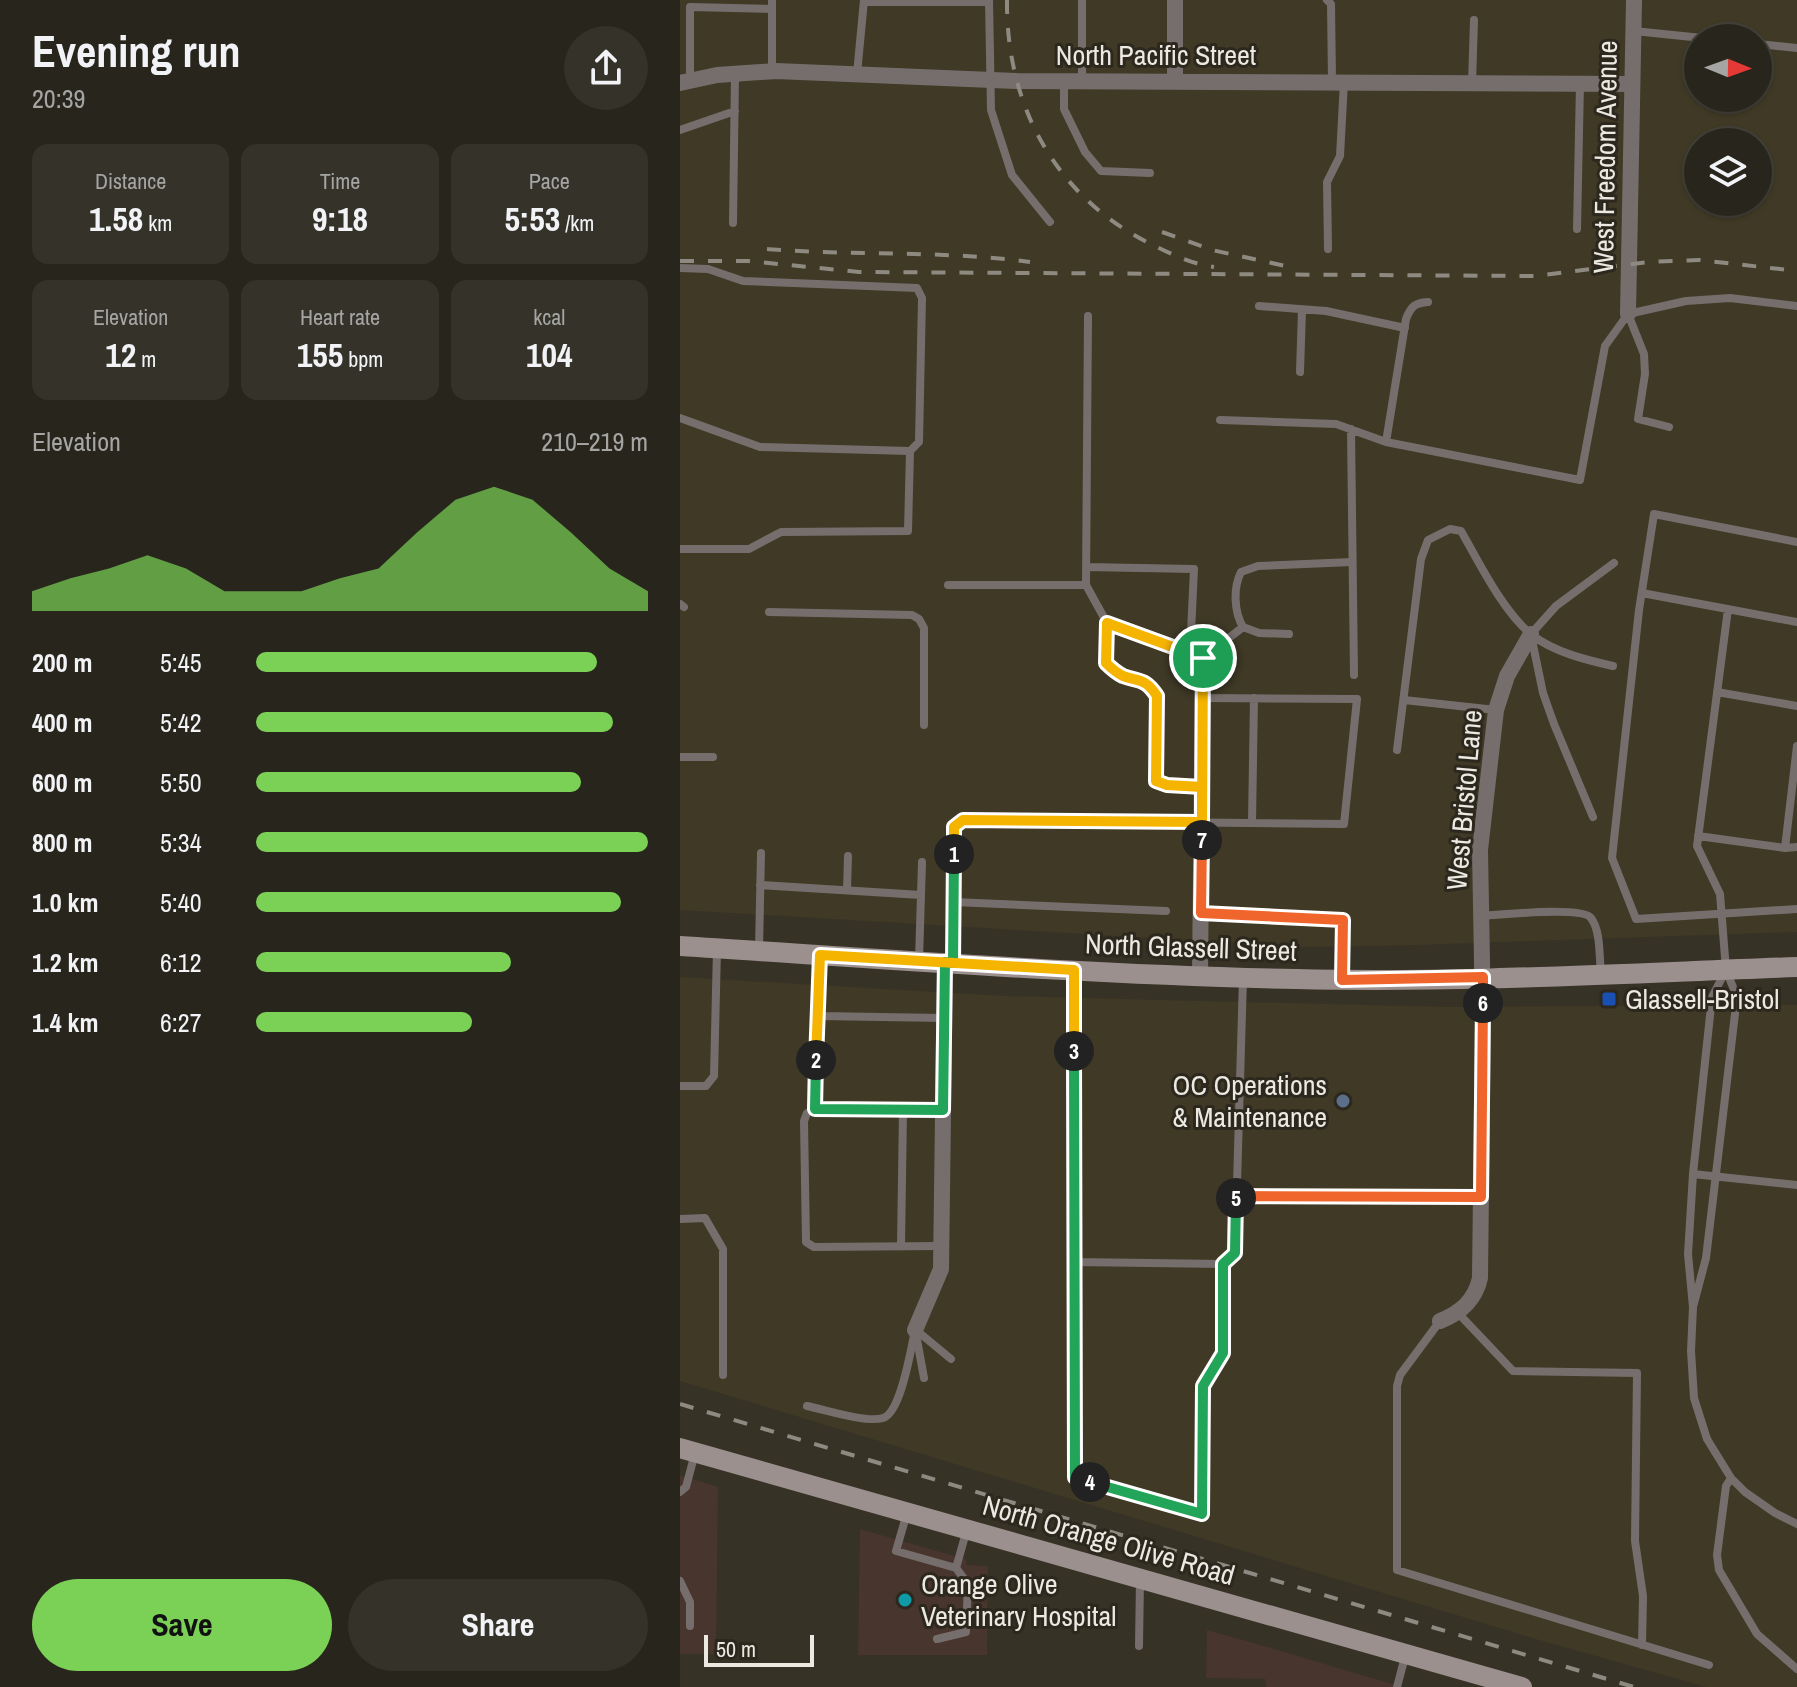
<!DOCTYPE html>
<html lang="en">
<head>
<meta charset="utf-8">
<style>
	:root { --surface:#28261c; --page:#343229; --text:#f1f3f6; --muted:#a5a5a3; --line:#44433b; --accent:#7bd156 }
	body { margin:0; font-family:"Archivo Narrow",sans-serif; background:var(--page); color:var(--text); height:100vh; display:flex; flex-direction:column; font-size:30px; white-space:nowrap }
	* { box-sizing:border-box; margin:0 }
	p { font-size:26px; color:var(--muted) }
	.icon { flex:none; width:44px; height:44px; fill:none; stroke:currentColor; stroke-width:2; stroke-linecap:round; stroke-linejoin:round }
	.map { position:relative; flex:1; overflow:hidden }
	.sheet { display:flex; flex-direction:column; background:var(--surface); width:680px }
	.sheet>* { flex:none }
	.needle { width:52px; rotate:91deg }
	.controls { position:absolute; left:1004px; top:24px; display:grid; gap:16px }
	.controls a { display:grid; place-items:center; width:88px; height:88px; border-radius:50%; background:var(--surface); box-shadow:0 2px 6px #0004,0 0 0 2px var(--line); font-size:40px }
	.scale { position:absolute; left:24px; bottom:20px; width:110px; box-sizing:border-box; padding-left:8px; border:4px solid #ece9e2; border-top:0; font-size:22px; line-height:28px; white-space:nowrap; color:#ece9e2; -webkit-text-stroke:6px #2c281d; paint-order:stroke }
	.pin { position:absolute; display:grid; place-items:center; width:68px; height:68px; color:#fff; margin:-34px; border:4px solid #fff; border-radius:50%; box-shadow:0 2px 8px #0007 }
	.km { position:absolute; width:40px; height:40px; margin:-20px; border-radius:50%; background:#222; color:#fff; font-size:22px; line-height:40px; text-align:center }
	.round { display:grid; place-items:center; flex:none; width:84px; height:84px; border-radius:42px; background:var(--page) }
	.summary { display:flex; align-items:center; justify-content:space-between; height:136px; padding:0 32px }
	h1 { font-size:44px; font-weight:800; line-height:60px }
	.stats { display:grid; grid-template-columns:repeat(3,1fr); gap:12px; height:136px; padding:8px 32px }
	.stats div { display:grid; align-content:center; border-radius:16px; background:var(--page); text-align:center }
	.stats b { font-size:34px; font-weight:800 }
	.stats small { font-size:22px; font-weight:400 }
	.stats p { font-size:22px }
	.chart { height:224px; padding:16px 32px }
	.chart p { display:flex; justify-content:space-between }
	.chart svg { width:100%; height:144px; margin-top:8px; fill:var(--accent); opacity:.7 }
	.button { display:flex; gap:16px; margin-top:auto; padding:16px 32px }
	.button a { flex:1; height:92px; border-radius:48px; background:var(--accent); color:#111; font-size:32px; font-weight:800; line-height:92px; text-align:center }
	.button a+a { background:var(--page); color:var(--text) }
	ul { padding:0 32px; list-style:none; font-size:26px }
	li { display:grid; grid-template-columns:128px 96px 1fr; align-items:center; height:60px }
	li i { height:20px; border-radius:10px; background:var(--accent) }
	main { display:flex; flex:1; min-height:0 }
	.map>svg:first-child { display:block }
</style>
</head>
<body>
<main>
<section class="sheet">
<div class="summary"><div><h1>Evening run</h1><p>20:39</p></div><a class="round"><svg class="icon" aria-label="share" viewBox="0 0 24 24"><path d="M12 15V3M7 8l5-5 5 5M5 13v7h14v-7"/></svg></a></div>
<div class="stats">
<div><p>Distance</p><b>1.58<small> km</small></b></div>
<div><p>Time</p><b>9:18</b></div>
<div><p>Pace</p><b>5:53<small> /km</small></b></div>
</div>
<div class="stats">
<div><p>Elevation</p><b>12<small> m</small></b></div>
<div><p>Heart rate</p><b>155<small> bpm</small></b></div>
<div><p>kcal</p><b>104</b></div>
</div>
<div class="chart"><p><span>Elevation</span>210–219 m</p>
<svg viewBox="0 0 160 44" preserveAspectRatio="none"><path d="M0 44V38L10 34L20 31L30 27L40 31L50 38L60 38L70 38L80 34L90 31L100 20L110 10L120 6L130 10L140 20L150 31L160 38V44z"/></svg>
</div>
<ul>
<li><b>200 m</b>5:45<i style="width:87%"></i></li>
<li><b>400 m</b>5:42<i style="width:91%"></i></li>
<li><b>600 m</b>5:50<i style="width:83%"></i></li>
<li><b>800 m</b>5:34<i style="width:100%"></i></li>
<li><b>1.0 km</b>5:40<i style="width:93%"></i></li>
<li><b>1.2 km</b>6:12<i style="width:65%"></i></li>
<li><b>1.4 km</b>6:27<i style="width:55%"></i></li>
</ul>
<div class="button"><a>Save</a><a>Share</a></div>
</section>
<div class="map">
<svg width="1117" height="1687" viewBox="0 0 1117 1687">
	<rect width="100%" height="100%" fill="#363226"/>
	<path fill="#48352d" d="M0 1475 38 1487 36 1654H0Z
		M180 1529 285 1559 287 1565 308 1566 307 1655H178Z
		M527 1630 591 1648 722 1687H586L585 1679 526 1678Z"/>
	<path fill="#3f3926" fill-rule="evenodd" d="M0 0H1117V932L738 945 624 947 0 910ZM1018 38H1078V98H1018ZM1018 142H1078V202H1018Z
		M0 977 324 996 766 1007 1117 1005V1687H1026L859 1640 0 1381Z"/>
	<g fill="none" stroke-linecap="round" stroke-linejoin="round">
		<path stroke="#766e6d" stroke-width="8" d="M92 0V71
			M309 0 311 110 332 175 370 222
			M647 0 651 4 652 81
			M184 2H309
			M954 31 1022 38
			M1078 44 1117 48
			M177 74 184 0
			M10 81V7L92 9
			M384 81V109L405 152 421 171 470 173
			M402 81V0
			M792 83 794 20
			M0 130 55 111
			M53 223 55 74
			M897 229 900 84
			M648 249 647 182 660 156 664 82
			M0 268 28 269 63 281 237 288 242 298 239 442 230 451
			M748 302C735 303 731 306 726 319L706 442 900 480 925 346 948 314 1006 301 1050 298 1117 306
			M579 306 646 311 725 328
			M948 314 964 354 965 374 958 419 989 427
			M408 316 406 585 427 623 426 663C431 668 437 673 443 676 460 682 466 678 477 696L476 781 487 785 521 787
			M620 372 622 310
			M0 418 80 447 230 451 228 531 101 532 69 549H0
			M540 420 656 424 706 442
			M671 429 674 675
			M1117 542 974 514 959 610 932 858 956 919 1117 909
			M406 567 514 569 510 653
			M268 585H406
			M962 593 1117 622
			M0 604 4 607
			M89 612 232 615 239 619 244 628V725
			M609 634 579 633 563 627C554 612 553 588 561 572L578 566 672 562
			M851 634 876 606 934 563
			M851 635 863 693 874 724 913 817
			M523 658 563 627
			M1037 692 1117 706
			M724 700 816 710
			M717 750 741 559 748 540 770 529 781 531C799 562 823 612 852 635 874 652 906 660 933 666
			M0 757H33
			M572 823 574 698
			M1018 836 1105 848 1117 847
			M1105 848 1117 746
			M80 885 241 895
			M167 890 168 856
			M273 902 486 911
			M521 913 663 920 662 977
			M801 916C819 915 902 906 911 918 921 931 919 957 921 973
			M79 950 81 853
			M140 956 135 1109 127 1113 124 1121 126 1242 134 1247 261 1246
			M239 960 242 862
			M273 962 274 827 283 820 664 824 677 699 523 698
			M1046 970 1032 997 1013 1174 1008 1254 1013 1307 1011 1351 1014 1398 1027 1439 1051 1478 1065 1492 1095 1513 1117 1524
			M394 971 395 1262 543 1264 555 1253 563 978
			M138 1016 264 1018
			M0 1086H26L34 1076 37 949
			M135 1109 263 1110
			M1013 1174 1117 1185
			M556 1196 800 1197
			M0 1219 25 1218 43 1249V1375
			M221 1246 223 1110
			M395 1262V1477L522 1514 523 1386 543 1353V1264
			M1013 1307 1026 1258 1057 997 1046 970 1040 894 1017 846 1048 609
			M778 1313 833 1371 957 1373 955 1541 963 1596 962 1645
			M760 1321 720 1375 717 1386V1570L1029 1665
			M236 1330 271 1359
			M236 1334 244 1378
			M127 1406C146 1410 186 1423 203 1418 221 1413 231 1349 235 1330
			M1051 1478 1046 1486 1037 1555 1039 1570 1077 1634 1117 1669
			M0 1492 6 1487 15 1453
			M227 1513 216 1551 276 1568 287 1529
			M0 1581 10 1602V1626
			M257 1639 286 1632 288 1584 276 1568
			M459 1646 460 1579
			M717 1687 726 1653"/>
		<path stroke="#766e6d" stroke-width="16" d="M495 80V0
			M0 83 37 75 96 71 336 81 952 84
			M948 314 954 0
			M427 623 523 658 520 977
			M760 1321C780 1313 795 1301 800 1278L803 1017 800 850 816 710 827 676 851 634
			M235 1330 261 1269 265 962"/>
		<path stroke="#9b908e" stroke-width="20" d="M0 946C205 959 410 975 616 979 783 983 950 973 1117 967
			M0 1448 842 1687"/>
		<path stroke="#8e8a81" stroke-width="4" stroke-dasharray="14 14" stroke-linecap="butt" d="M327 0C326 105 375 197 471 244 491 254 512 264 534 267
			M482 232 532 250 610 267
			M87 249C174 256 262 250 350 262
			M0 261H68L179 272 855 276 968 262 1020 260 1117 271
			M0 1404 954 1687"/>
	</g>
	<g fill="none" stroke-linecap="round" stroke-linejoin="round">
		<g stroke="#fff" stroke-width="16">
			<path id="split-1" d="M274 854V827L283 820 522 822 523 658"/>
		</g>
		<g stroke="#fff" stroke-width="16">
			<path id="split-2" d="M136 1060 135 1109 263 1110 265 962 273 963 274 854"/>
		</g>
		<g stroke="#fff" stroke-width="16">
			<path id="split-3" d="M136 1060 140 955 394 970V1051"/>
		</g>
		<g stroke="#fff" stroke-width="16">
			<path id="split-4" d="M394 1051 395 1477 410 1482"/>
		</g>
		<g stroke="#fff" stroke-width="16">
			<path id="split-5" d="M410 1482 522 1514 523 1386 543 1353V1264L555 1253 556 1198"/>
		</g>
		<g stroke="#fff" stroke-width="16">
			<path id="split-6" d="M556 1198V1196L801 1197 803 1003"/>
		</g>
		<g stroke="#fff" stroke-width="16">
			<path id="split-7" d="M522 840 521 913 663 920 662 980 803 977V1003"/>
		</g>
		<g stroke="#fff" stroke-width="16">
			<path id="split-8" d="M522 840V787L487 785 476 781 477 696C465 678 460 682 443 676 437 673 431 668 426 663L427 623 523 658"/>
		</g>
		<use href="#split-1" stroke="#f5b400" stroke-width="10"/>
		<use href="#split-2" stroke="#22a559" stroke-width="10"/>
		<use href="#split-3" stroke="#f5b400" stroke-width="10"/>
		<use href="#split-4" stroke="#22a559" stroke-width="10"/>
		<use href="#split-5" stroke="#22a559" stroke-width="10"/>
		<use href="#split-6" stroke="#f0652b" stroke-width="10"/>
		<use href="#split-7" stroke="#f0652b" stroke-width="10"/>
		<use href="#split-8" stroke="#f5b400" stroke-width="10"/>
	</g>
	<rect fill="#1a4fb4" stroke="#2c281d" stroke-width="3" x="921" y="991" width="16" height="16" rx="4"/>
	<circle fill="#5c6f8a" stroke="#2c281d" stroke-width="3" cx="663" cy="1101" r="8"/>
	<circle fill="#0f9aa8" stroke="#2c281d" stroke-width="3" cx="225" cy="1600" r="8"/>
	<g text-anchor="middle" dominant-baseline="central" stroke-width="6" stroke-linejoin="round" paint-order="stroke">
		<g font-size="28" fill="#ece9e2" stroke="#2c281d">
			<text x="476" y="55">North Pacific Street</text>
			<text transform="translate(925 157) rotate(-89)">West Freedom Avenue</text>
			<text transform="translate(784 800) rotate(-85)">West Bristol Lane</text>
			<text transform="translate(511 947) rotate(2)">North Glassell Street</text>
			<text transform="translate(429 1540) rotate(16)">North Orange Olive Road</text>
		</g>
		<g font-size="28" fill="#ece9e2" stroke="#2c281d" text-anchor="start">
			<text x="945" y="999">Glassell-Bristol</text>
			<text x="647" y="1085" text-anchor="end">OC Operations<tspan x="647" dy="32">&amp; Maintenance</tspan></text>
			<text x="241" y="1584">Orange Olive<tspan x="241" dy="32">Veterinary Hospital</tspan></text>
		</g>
	</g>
</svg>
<div class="controls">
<a><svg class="needle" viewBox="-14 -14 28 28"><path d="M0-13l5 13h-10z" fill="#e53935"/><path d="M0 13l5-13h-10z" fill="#a5a5a3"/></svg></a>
<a><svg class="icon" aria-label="layers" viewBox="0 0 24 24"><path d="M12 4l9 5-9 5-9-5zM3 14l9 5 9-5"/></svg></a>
</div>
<div class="scale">50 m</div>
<div class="pin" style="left:523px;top:658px;background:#1e9e55"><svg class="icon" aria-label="arrive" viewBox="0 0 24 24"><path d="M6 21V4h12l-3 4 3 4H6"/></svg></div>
<b class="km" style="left:274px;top:854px">1</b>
<b class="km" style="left:136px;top:1060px">2</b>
<b class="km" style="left:394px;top:1051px">3</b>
<b class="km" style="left:410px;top:1482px">4</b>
<b class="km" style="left:556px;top:1198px">5</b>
<b class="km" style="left:803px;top:1003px">6</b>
<b class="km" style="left:522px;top:840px">7</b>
</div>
</main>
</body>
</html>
